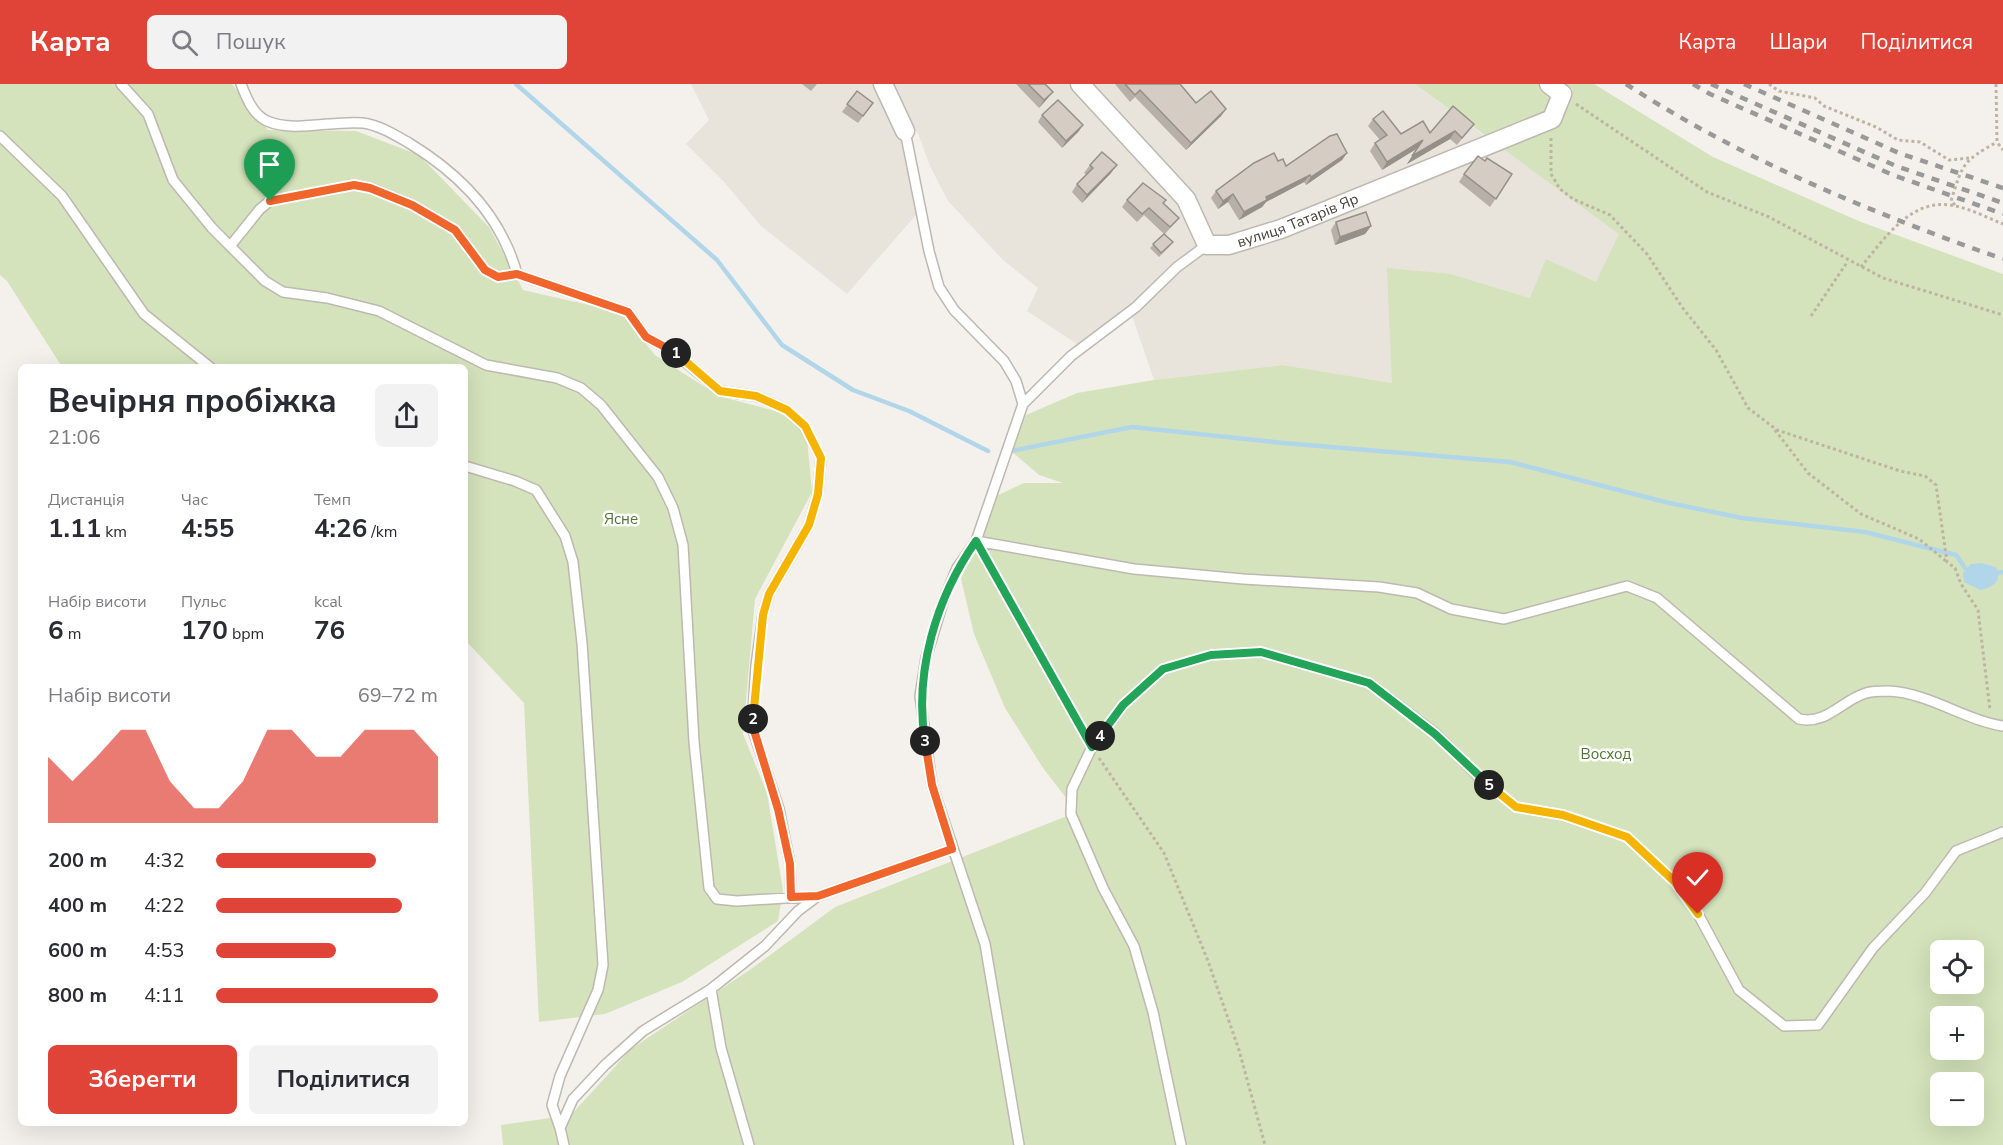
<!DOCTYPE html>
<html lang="uk">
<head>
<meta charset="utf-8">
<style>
	:root { --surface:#fff; --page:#f2f2f3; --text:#2b2b33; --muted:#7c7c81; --accent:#e04438 }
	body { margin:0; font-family:"Nunito Sans",sans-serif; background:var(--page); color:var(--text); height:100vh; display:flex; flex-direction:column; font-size:22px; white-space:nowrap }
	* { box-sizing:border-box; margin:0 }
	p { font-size:20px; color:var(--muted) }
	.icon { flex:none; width:33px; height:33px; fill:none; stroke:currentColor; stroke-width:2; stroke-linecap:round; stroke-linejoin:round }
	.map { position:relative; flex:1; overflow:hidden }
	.side { position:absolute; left:18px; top:280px; width:450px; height:762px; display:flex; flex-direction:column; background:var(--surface); border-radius:9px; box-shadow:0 6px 24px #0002 }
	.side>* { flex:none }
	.fabs { position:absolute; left:1930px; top:856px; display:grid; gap:12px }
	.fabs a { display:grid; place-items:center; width:54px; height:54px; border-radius:9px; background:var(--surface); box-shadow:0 6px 24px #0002; font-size:30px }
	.pin { position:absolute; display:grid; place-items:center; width:51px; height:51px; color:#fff; margin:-62px -26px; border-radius:50% 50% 50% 0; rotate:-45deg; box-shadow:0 0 6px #0007 }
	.pin .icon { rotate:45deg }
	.km { position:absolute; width:30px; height:30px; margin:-15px; border-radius:50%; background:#222; color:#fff; font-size:16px; line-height:30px; text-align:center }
	.round { display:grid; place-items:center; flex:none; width:63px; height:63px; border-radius:9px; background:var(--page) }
	.summary { display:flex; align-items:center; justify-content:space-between; height:102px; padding:0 30px }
	h1 { font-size:33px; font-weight:700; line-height:45px }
	.metrics { display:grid; grid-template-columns:repeat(3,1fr); gap:9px; height:102px; padding:6px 30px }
	.metrics div { display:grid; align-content:center }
	.metrics b { font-size:26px; font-weight:700 }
	.metrics small { font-size:16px; font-weight:400 }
	.metrics p { font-size:16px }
	.chart { height:168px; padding:12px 30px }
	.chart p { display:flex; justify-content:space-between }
	.chart svg { width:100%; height:108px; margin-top:6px; fill:var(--accent); opacity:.7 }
	.cta { display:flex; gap:12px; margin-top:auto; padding:12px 30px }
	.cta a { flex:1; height:69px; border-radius:9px; background:var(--accent); color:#fff; font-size:24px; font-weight:700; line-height:69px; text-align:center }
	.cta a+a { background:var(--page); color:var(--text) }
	ul { padding:0 30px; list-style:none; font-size:20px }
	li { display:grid; grid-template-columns:96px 72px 1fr; align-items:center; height:45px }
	li i { height:15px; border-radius:8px; background:var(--accent) }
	header { display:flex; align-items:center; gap:36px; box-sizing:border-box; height:84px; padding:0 30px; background:var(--accent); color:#fff }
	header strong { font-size:28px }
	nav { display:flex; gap:33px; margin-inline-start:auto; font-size:21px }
	.search { width:420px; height:54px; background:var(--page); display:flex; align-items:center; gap:15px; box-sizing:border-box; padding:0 21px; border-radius:9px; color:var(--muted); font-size:22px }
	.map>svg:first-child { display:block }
</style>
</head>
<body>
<header>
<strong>Карта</strong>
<div class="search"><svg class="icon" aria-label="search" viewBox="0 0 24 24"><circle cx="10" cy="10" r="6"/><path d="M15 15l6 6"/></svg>Пошук</div>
<nav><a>Карта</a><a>Шари</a><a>Поділитися</a></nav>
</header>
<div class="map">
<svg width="2003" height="1061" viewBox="0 0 2003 1061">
	<rect width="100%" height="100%" fill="#f4f1ed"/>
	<path fill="#e8e3db" d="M691 0H878L901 48 915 105 916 131 847 210 761 142 725 99 686 60 709 36Z
		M888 0H1075L1182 116 1202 161 1134 221 1080 262 1027 227 1038 204 1003 176 948 117 930 82 919 52Z
		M1085 0H1415L1490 56 1229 159 1207 155Z
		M1500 61 1620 150 1596 199 1530 214 1451 190 1392 299 1283 281 1154 296 1132 232 1199 170 1249 159Z"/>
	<path fill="#d4e3bb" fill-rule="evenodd" d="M0 0H232L268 46 356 47 419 71 489 143 523 206 620 228 655 271 719 312 783 329 807 354 812 408 755 515 743 650 767 709 783 806 778 837 682 898 605 930 539 938 524 619 465 556V284L62 283 7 197 0 191Z
		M1415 0H1594L1713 73 1861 138 2003 190V1061H503L501 1041 571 1031 631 965 751 885 835 823 1077 728 1043 684 1005 624 974 550 961 495 992 414 1024 399H1063L1039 391 1011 367 1026 331 1077 309 1154 296 1283 281 1392 299 1387 184 1451 190 1530 214 1546 175 1596 198 1619 150ZM1941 867H1974V900H1941ZM1941 933H1974V966H1941ZM1941 999H1974V1032H1941Z"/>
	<path fill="#b1d6e9" d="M1981 479 1996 483C2002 497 1994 503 1980 506L1964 498 1963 489 1971 480Z"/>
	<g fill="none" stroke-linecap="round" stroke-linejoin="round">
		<path stroke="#b1d6e9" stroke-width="4.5" d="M516 0 717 176 782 261 853 306 909 327 988 367
			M1011 367 1132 343 1283 359 1510 378 1665 418 1742 434 1865 448 1956 471 1965 484
			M1998 489 2003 488"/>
		<g stroke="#bfb8b0" stroke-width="12">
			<path id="lane" d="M121 0 148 30 173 96 212 144 265 197 283 208 327 214 379 227 486 281 557 294 581 304 601 321 658 393 673 424 683 461 694 658 709 804 717 815 737 817 818 812
				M241 0C246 13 253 31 267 37 295 49 333 36 363 39 379 41 395 51 409 59 460 90 501 131 517 190
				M905 47 929 167 939 203 954 226 1004 277 1016 297 1023 320 976 457 957 484 944 515 926 574 920 612 932 701 985 860 1019 1061
				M0 52 62 112 144 230 211 284
				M231 161 260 125 270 117 354 101 371 104 412 121 455 146 485 186 498 193 517 190 628 228 646 253 672 267 720 307 756 312 787 326 805 343 821 374 818 409 809 441 769 510 763 531 756 581 752 643 779 725 790 780 791 812
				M1023 320 1071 272 1136 223 1177 183 1207 161
				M465 382 515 397 536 406 565 452 573 478 582 559 603 881 598 906 560 992 552 1021 560 1044
				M976 457 1134 485 1243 495 1379 503 1417 509 1451 525 1504 535 1627 502 1657 514 1799 635C1827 641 1842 616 1866 609 1872 607 1882 607 1889 607 1929 609 1964 636 2003 642
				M976 457 1092 663
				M711 905 721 964 749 1061
				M564 1061 560 1044 573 1015 605 981 643 947 711 905 765 862 798 827 818 812 952 765
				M1181 1061 1153 928 1134 862 1103 804 1071 730 1072 705 1092 663 1123 621 1163 585 1211 571 1261 568 1369 599 1435 649 1481 695 1516 723 1562 731 1627 753 1675 798 1698 830 1739 906 1784 942 1818 941 1873 864 1925 809 1956 767 2003 748"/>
		</g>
		<g stroke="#bfb8b0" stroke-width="21">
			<g id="street">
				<path d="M883 0 905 47"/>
				<path id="s1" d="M1080 0 1186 115 1207 161H1229L1281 145 1552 35 1562 10 1549 0"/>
			</g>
		</g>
		<path stroke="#bfb3a3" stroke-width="3" stroke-dasharray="3 3" stroke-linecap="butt" d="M1769 0 1779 7 1815 14 1824 22 1876 43 1898 56 1920 58 1949 76 1969 74
			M1996 0 1997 58 2003 66
			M1576 20 1707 108 1769 133 1883 194 2003 231
			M1551 54V90L1560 105 1573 115 1610 131 1647 170 1682 223 1716 266 1748 324 1777 346 1900 387 1925 392 1936 401 1947 478 1955 484 1961 500 1978 526 1990 626
			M1955 121 1951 117C1963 79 1962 78 1997 58
			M1861 183C1885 154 1912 112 1955 122 1971 125 1988 134 2003 140
			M1811 232 1848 177
			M1775 346 1808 389 1861 430 1919 455 1946 477
			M1099 674 1164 769 1208 877 1239 966 1265 1061"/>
		<use href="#lane" stroke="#fff" stroke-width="9"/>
		<use href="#street" stroke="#fff" stroke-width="18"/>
		<path stroke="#999" stroke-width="4.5" stroke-dasharray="8 8" stroke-linecap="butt" d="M1626 0C1743 76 1872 129 2003 175
			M1693 0 1710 10 1893 91 2003 130
			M1711 0 1896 82 2003 119
			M1744 0 1899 69 2003 104"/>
	</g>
	<path fill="#b7b0a8" d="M802 0H817L811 7Z
		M1016 0H1045L1053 8 1047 15 1039 24Z
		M1115 0H1180L1196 19 1226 25 1221 32 1186 66 1135 13 1130 18Z
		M857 7 873 19 858 39 842 28Z
		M1042 31 1079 47 1062 64 1038 38Z
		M1373 35 1401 50 1430 49 1474 40 1457 61 1450 55 1407 80 1418 64 1382 86 1370 67 1375 59 1380 56 1368 42Z
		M1347 69 1342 76 1306 101 1304 98 1266 118 1262 123 1239 136 1228 118 1218 125 1211 114 1216 107 1286 82Z
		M1485 77 1512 90 1490 123 1459 98 1464 90Z
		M1090 81 1111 89 1082 119 1072 108 1077 100 1087 91 1084 89Z
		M1127 116 1164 120 1179 134 1165 150 1170 162 1159 173 1150 164 1164 150 1144 131 1137 138 1122 123Z
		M1336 138 1371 142 1365 150 1335 161 1331 146Z"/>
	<path fill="#959088" d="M1053 8 1047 15 1039 24 1044 16Z
		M1226 25 1221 32 1186 66 1191 59Z
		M1083 41 1079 47 1062 64 1066 57Z
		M1455 47 1450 55 1407 80 1412 72Z
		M1423 56 1418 64 1382 86 1387 78Z
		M1347 69 1342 76 1306 101 1311 93Z
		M1117 81 1111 89 1082 119 1087 111Z
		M1310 91 1304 98 1266 118 1262 123 1239 136 1244 128 1266 113Z
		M1233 110 1228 118 1218 125 1223 117Z
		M1371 142 1365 150 1335 161 1340 153Z"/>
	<path fill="#d5cdc3" stroke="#959088" stroke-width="1.5" d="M1028 0H1045L1053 8 1044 16Z
		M1125 0H1180L1196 19 1211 7 1226 25 1191 59 1140 6 1135 11Z
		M857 7 873 19 863 32 847 20Z
		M1058 16 1083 41 1066 57 1042 31Z
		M1453 22 1474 40 1462 54 1455 47 1412 72 1423 56 1387 78 1375 59 1387 51 1373 35 1383 27 1401 50 1423 37 1430 49Z
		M1337 50 1347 69 1311 93 1310 91 1266 113 1267 116 1244 128 1233 110 1223 117 1216 107 1254 79 1274 69 1278 77 1283 75 1286 82 1330 52Z
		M1102 68 1117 81 1087 111 1077 100 1093 84 1090 81Z
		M1478 72 1485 77 1487 74 1512 90 1496 115 1464 90Z
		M1143 99 1166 116 1163 119 1179 134 1170 143 1149 124 1142 130 1127 116Z
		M1366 128 1371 142 1340 153 1336 138Z
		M1164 150 1173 158 1161 169 1153 160Z"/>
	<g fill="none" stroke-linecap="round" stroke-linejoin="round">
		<g stroke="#fff" stroke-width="12">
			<path id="split-1" d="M270 117 354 101 370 104 412 121 455 146 485 186 498 193 517 190 628 228 646 253 676 269"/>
		</g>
		<g stroke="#fff" stroke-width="12">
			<path id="split-2" d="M676 269 720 307 756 312 787 326 805 342 821 374 818 410 809 441 769 510 763 531 753 635"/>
		</g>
		<g stroke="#fff" stroke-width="12">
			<path id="split-3" d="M753 635V643L778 725 790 780 791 813 818 812 952 765 932 701 925 657"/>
		</g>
		<g stroke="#fff" stroke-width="12">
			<path id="split-4" d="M925 657C914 588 936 514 976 457L1092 663 1100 652"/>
		</g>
		<g stroke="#fff" stroke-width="12">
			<path id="split-5" d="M1100 652 1123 621 1163 585 1211 571 1261 568 1369 599 1435 650 1489 701"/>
		</g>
		<g stroke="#fff" stroke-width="12">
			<path id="split-6" d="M1489 701 1516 723 1563 731 1627 753 1675 798 1698 830"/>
		</g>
		<use href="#split-1" stroke="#f0652b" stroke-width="8"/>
		<use href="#split-2" stroke="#f5b400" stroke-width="8"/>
		<use href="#split-3" stroke="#f0652b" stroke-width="8"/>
		<use href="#split-4" stroke="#22a559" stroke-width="8"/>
		<use href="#split-5" stroke="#22a559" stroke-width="8"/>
		<use href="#split-6" stroke="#f5b400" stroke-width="8"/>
	</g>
	<g text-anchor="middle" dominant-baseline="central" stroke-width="5" stroke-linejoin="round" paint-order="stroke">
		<g font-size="15" fill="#48423b" stroke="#fff">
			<text stroke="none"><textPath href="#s1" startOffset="302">вулиця Татарів Яр</textPath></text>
		</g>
		<g font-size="15" fill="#517434" stroke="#fff">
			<text x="621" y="435">Ясне</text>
			<text x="1606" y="670">Восход</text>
		</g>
	</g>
</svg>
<div class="fabs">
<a><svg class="icon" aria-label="locate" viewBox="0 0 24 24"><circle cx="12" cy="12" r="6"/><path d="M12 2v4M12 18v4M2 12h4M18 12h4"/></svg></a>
<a>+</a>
<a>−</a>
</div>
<div class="pin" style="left:270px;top:117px;background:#1e9e55"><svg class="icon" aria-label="arrive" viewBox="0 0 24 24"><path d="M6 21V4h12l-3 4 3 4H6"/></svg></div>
<div class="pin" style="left:1698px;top:830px;background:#d93025"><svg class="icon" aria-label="check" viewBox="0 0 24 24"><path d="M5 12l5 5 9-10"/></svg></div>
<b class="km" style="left:676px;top:269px">1</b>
<b class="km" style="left:753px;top:635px">2</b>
<b class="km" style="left:925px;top:657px">3</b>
<b class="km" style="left:1100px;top:652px">4</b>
<b class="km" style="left:1489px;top:701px">5</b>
<section class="side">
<div class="summary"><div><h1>Вечірня пробіжка</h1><p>21:06</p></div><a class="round"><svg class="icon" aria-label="share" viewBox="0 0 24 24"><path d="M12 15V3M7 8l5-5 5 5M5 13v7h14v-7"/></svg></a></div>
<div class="metrics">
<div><p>Дистанція</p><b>1.11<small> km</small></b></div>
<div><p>Час</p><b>4:55</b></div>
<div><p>Темп</p><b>4:26<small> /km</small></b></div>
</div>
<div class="metrics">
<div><p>Набір висоти</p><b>6<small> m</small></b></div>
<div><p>Пульс</p><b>170<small> bpm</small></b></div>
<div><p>kcal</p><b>76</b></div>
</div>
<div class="chart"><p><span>Набір висоти</span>69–72 m</p>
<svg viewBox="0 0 160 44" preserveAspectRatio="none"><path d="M0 44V17L10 27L20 17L30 6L40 6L50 27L60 38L70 38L80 27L90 6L100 6L110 17L120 17L130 6L140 6L150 6L160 17V44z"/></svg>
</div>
<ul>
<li><b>200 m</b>4:32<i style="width:72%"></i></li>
<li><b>400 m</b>4:22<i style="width:84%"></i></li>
<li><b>600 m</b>4:53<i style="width:54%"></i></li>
<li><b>800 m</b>4:11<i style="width:100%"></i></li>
</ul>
<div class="cta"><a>Зберегти</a><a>Поділитися</a></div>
</section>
</div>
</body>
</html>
